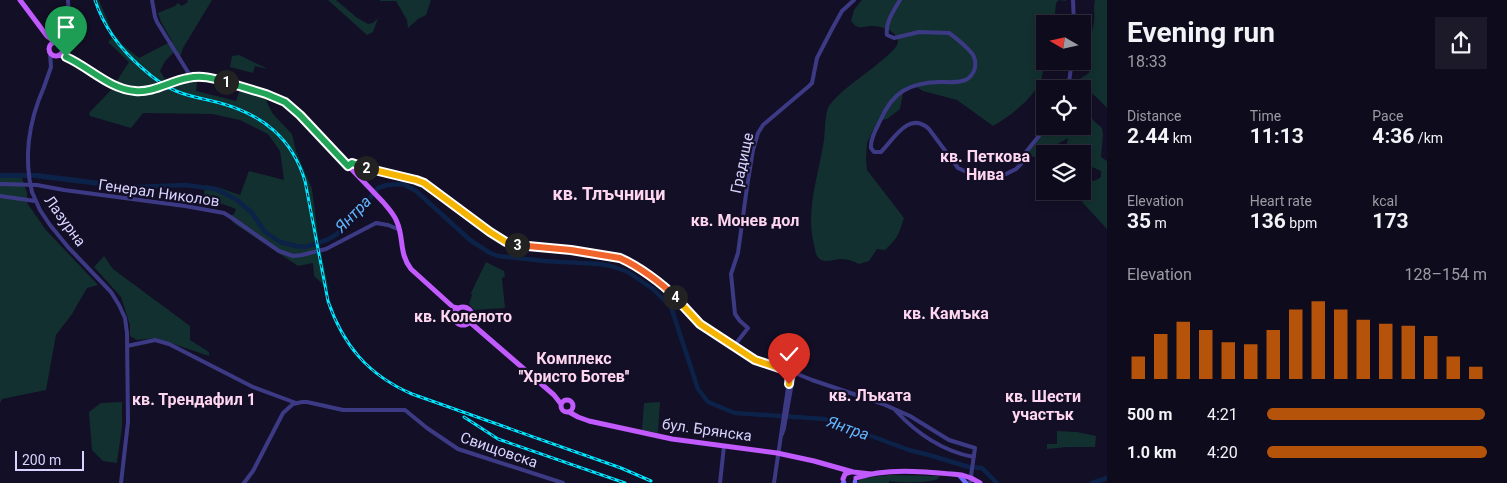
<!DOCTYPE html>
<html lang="en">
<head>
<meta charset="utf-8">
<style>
	:root { --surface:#0e0b1c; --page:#1c1929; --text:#f1f3f6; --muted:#9b9ba3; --line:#2e2b3b; --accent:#b45309 }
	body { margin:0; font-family:Roboto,sans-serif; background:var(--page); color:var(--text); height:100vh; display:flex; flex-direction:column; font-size:19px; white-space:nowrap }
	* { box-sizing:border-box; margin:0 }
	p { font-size:16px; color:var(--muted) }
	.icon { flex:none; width:28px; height:28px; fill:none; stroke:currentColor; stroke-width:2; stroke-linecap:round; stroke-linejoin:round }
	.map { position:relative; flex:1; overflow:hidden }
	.sheet { display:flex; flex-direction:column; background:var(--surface); width:400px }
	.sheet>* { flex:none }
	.needle { width:32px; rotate:279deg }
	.fabs { position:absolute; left:1036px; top:15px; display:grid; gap:10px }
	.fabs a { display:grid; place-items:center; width:55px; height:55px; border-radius:0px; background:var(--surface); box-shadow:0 2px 8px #0003,0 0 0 1px var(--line); font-size:25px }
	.scale { position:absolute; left:15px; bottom:12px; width:69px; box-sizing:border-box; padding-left:5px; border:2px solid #d9d4ff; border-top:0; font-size:14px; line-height:18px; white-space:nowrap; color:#d9d4ff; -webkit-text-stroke:4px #130f26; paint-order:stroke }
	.pin { position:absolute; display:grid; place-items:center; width:42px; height:42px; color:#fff; margin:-51px -21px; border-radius:50% 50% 50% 0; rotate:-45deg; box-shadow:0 0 5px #0007 }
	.pin .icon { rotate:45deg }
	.km { position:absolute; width:25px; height:25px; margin:-12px; border-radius:50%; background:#222; color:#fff; font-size:14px; line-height:25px; text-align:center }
	.round { display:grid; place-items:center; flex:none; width:52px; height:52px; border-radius:0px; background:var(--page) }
	.head { display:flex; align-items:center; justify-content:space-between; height:85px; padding:0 20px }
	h1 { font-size:28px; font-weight:700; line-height:38px }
	.stats { display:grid; grid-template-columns:repeat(3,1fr); gap:8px; height:85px; padding:5px 20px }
	.stats div { display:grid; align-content:center }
	.stats b { font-size:21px; font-weight:700 }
	.stats small { font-size:14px; font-weight:400 }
	.stats p { font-size:14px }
	.chart { height:140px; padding:10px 20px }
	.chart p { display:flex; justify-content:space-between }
	.chart svg { width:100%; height:90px; margin-top:5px; stroke:var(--accent); stroke-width:6 }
	ul { padding:0 20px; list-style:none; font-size:16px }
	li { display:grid; grid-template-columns:80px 60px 1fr; align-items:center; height:38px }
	li i { height:12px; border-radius:6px; background:var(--accent) }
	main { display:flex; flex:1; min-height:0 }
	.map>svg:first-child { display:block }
</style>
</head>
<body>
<main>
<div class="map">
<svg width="1107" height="483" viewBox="0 0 1107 483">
	<rect width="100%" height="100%" fill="#130f26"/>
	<path fill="#12302f" d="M93 0H99L112 31 123 45 139 58 172 41 161 22 158 13 175 6 178 3 182 6 188 2 187 0H212L183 48 180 57 174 52 165 61 160 71 165 79 171 80 202 77V82H197L196 91 236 101 241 87 266 95 267 103 273 114 292 134 296 151 312 189 319 243 329 290 314 276 313 263 298 266 235 224 228 217 234 214 236 209 204 197 205 185 220 188 240 195 249 171 284 180 280 151 268 134 240 120 212 114 143 113 131 128 90 116 89 113 111 90 129 62 108 42 112 38Z
		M328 0H336L356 17 368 24 373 23 378 18 373 32 367 35Z
		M380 0H431L426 15 418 19 408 28 407 20 396 1H380Z
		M862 0H1066V1L1059 0 1056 3C1055 13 1056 21 1045 24V40H1043C1043 52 1045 69 1041 80 1032 100 1011 115 993 126L957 100 923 91 915 86 903 93 900 109 887 119 882 120 873 130 867 143 866 159 867 170 904 218C899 234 898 238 885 250L877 249 869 261 859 264C854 261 847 259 841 259 833 259 823 265 817 256 815 253 815 248 814 245 805 210 819 174 824 140 825 131 825 113 829 106 832 101 838 96 842 92 851 83 898 52 898 42 897 30 881 26 871 26 866 26 861 29 856 26 855 26 852 21 851 21L854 10Z
		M1095 0H1107V108C1102 102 1084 85 1077 83L1081 78 1089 73 1090 69C1081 54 1093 36 1094 21 1095 14 1093 7 1095 0Z
		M239 55 268 69 255 66 253 73 230 67 232 56Z
		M1083 107 1086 109 1094 121 1102 128 1103 135 1101 157 1107 161V229L1072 191H1082L1083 180C1089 181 1096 182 1101 177V171L1090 166 1089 157 1083 156 1082 154H1065L1068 138 1056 145 1057 154 1045 155 1043 152 1036 157H1033L1028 151 1049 126H1082Z
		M0 178H22L27 193V203L46 230 98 285 87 288 72 314 56 335 46 390 2 399 0 403Z
		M104 256 113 269 190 326V340L209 352V356L156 338 137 340 130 336V325L121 297 94 267Z
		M486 262 504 271 505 277 502 278 505 308 474 310 469 304 472 295 471 293Z
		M122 402V428L117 461V463L103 461 92 450 89 412 101 403Z
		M660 402 658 433 642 430 644 403Z
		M1057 431 1077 432 1096 436 1095 447H1067L1047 449V444H1057Z
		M890 475 939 476 938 479C929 483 901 483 889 481V483H858L859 480 863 478Z"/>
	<path fill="#0c2248" d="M0 173H37L142 186 141 192 123 189 34 178H0Z"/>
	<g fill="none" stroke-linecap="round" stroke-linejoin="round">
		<path stroke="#0c2248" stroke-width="4.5" d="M136 187 185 185 216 189 237 200 252 213 264 231 271 236 280 242 296 246 305 247 327 240 337 234 352 220 378 188 387 185 403 184 416 191 470 240 490 253 498 256 544 261 600 264 611 266 628 272 653 289 671 307 698 389 708 402 735 413 825 419 909 450 929 455 969 467 982 468 997 483
			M1092 483 1107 478"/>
		<path stroke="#3d3a85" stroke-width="4" d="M152 0 155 17 157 22 191 77
			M900 0C894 10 885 23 887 35L894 38 919 32 949 33C955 37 972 51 974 57 978 68 972 79 962 81 955 83 946 82 939 82 909 83 893 92 881 119 877 128 870 138 871 148L874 152H881C893 140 909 110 929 129L958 168 973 175 986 177 1006 174 1016 169 1021 164 1026 152 1047 126
			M1073 0 1074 24
			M61 44 69 21 68 0
			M44 87 51 67 50 53
			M1068 89 1072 61
			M348 166 352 163 416 179 424 183 465 214 506 242 521 246 571 250 612 256 627 261 665 288 700 324 755 360 791 371
			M0 184 37 185 64 190 185 206 224 213 232 218 279 251 293 256 302 255 326 249 376 223 388 225 400 230
			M32 192 40 210 50 225 68 247 111 292 119 305 125 318 127 333 128 422 121 483
			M0 196 35 201
			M127 346 155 340 169 344 253 387 296 403
			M734 346 748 328 740 321 735 314 731 274 738 253 747 187 753 150 758 133 763 125 809 86 812 83 817 58 832 29 842 11 854 0
			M795 373 812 380 883 404 910 416 949 440 975 448 970 483
			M896 411C916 433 944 452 974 457
			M782 434 784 428 793 377
			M244 483 253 471 283 413 293 404 302 402H307L343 410H405L427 428 458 449 563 483
			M720 483 724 446
			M774 483 790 374 792 371 795 373 794 377 790 375"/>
		<path stroke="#6f6bff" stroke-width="4.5" d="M959 475 966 483
			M855 481V483
			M843 483 844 482"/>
		<path stroke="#c25bff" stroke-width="5" d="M20 0 47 36 55 42
			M49 49a7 7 0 1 1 14 0a7 7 0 1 1-14 0Z
			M59 55C68 57 75 62 83 67 107 82 125 96 155 88
			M170 83C183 78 196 75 210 77 234 83 274 93 293 108L383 202C388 208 394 214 397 222 404 238 399 254 411 269L453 307 458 308
			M454 316a9 9 0 1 1 18 0a9 9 0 1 1-18 0Z
			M471 319 472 324 554 395 561 404
			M561 406a6 6 0 1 1 12 0a6 6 0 1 1-12 0Z
			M569 412 578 417 589 421 672 439 777 453 814 461 853 472 871 474
			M856 478C887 467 929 472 962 475L971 478 980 483
			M843 479 845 474 851 472"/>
		<g stroke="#00e5ff" stroke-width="3">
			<path id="rail" d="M95 0C104 28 120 49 142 68 152 77 163 86 176 91 190 97 205 99 220 103 263 115 292 138 305 181L328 301C343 345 368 375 412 394L621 468 651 481
				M464 417 498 439 625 483"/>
		</g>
		<use href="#rail" stroke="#130f26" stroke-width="1" stroke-dasharray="4" stroke-linecap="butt"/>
		<path stroke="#3d3a85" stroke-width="4" d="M32 192C23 155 29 121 44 87"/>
		<path stroke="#c25bff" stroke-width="5" d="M155 88 170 83"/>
	</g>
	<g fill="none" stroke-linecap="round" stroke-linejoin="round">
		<g stroke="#fff" stroke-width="10">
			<path id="split-1" d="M66 57C89 67 109 89 135 91 153 93 170 81 188 78 201 75 213 78 226 82"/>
		</g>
		<g stroke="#fff" stroke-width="10">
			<path id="split-2" d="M226 82 266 94 285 102 300 115 348 166 352 163 366 168"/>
		</g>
		<g stroke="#fff" stroke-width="10">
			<path id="split-3" d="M366 168 416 180 424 183 490 232 506 242 517 245"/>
		</g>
		<g stroke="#fff" stroke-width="10">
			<path id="split-4" d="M517 245 571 250 620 258C638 266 662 283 675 297"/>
		</g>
		<g stroke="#fff" stroke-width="10">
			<path id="split-5" d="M675 297 700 324 755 360 788 371 790 375 789 384"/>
		</g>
		<use href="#split-1" stroke="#22a559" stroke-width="6"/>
		<use href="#split-2" stroke="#22a559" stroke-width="6"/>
		<use href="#split-3" stroke="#f5b400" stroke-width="6"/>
		<use href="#split-4" stroke="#f0652b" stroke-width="6"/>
		<use href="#split-5" stroke="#f5b400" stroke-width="6"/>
	</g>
	<g text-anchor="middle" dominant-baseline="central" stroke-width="4.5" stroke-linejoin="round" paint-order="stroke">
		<g font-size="15" fill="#d9d4ff" stroke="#130f26">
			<text transform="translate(742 163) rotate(-78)">Градище</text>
			<text transform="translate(159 193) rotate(8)">Генерал Николов</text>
			<text transform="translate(65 221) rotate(54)">Лазурна</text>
			<text transform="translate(707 430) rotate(8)">бул. Брянска</text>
			<text transform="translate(499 450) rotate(19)">Свищовска</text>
		</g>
		<g font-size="16" font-weight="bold" fill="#ffd6f0" stroke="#130f26">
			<text x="985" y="156">кв. Петкова<tspan x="985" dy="18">Нива</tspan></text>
			<text x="745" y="220">кв. Монев дол</text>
			<text x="946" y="313">кв. Камъка</text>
			<text x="463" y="316">кв. Колелото</text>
			<text x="574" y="358">Комплекс<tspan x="574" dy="18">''Христо Ботев''</tspan></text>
			<text x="870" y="395">кв. Лъката</text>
			<text x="1043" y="396">кв. Шести<tspan x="1043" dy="18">участък</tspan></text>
			<text x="194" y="399">кв. Трендафил 1</text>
		</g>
		<g font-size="16" font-style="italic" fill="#62b6ff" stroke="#130f26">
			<text transform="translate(353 214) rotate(-46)">Янтра</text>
			<text transform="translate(848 428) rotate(19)">Янтра</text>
		</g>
		<g font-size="18" font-weight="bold" fill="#ffd6f0" stroke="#130f26">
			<text x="609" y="193">кв. Тлъчници</text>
		</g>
	</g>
</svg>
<div class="fabs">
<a><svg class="needle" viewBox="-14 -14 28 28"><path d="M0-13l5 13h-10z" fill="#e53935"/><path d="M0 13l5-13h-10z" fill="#9b9ba3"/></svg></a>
<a><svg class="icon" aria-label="locate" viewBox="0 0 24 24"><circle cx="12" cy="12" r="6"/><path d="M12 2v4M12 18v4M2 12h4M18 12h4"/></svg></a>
<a><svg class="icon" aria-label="layers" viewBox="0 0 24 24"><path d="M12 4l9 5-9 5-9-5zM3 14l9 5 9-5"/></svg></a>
</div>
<div class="scale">200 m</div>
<div class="pin" style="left:66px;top:57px;background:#1e9e55"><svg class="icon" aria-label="arrive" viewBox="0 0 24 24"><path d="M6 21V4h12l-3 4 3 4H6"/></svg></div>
<div class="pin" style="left:789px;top:384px;background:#d93025"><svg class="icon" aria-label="check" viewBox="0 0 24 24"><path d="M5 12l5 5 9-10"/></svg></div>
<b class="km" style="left:226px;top:82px">1</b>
<b class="km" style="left:366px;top:168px">2</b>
<b class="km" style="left:517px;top:245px">3</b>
<b class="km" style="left:675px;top:297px">4</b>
</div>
<section class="sheet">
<div class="head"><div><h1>Evening run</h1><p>18:33</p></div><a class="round"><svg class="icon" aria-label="share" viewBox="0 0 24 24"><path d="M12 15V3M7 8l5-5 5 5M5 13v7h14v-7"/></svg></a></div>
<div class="stats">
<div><p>Distance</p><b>2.44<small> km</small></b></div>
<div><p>Time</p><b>11:13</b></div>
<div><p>Pace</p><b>4:36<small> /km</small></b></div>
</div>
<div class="stats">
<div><p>Elevation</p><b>35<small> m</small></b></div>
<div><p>Heart rate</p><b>136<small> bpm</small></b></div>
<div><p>kcal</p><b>173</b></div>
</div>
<div class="chart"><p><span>Elevation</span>128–154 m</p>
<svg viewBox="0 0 160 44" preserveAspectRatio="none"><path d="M5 44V33M15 44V22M25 44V16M35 44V20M45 44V26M55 44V27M65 44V20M75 44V10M85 44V6M95 44V10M105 44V15M115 44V17M125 44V18M135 44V23M145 44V33M155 44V38"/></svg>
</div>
<ul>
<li><b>500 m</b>4:21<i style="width:99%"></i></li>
<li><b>1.0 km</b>4:20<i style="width:100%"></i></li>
</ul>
</section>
</main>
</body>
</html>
